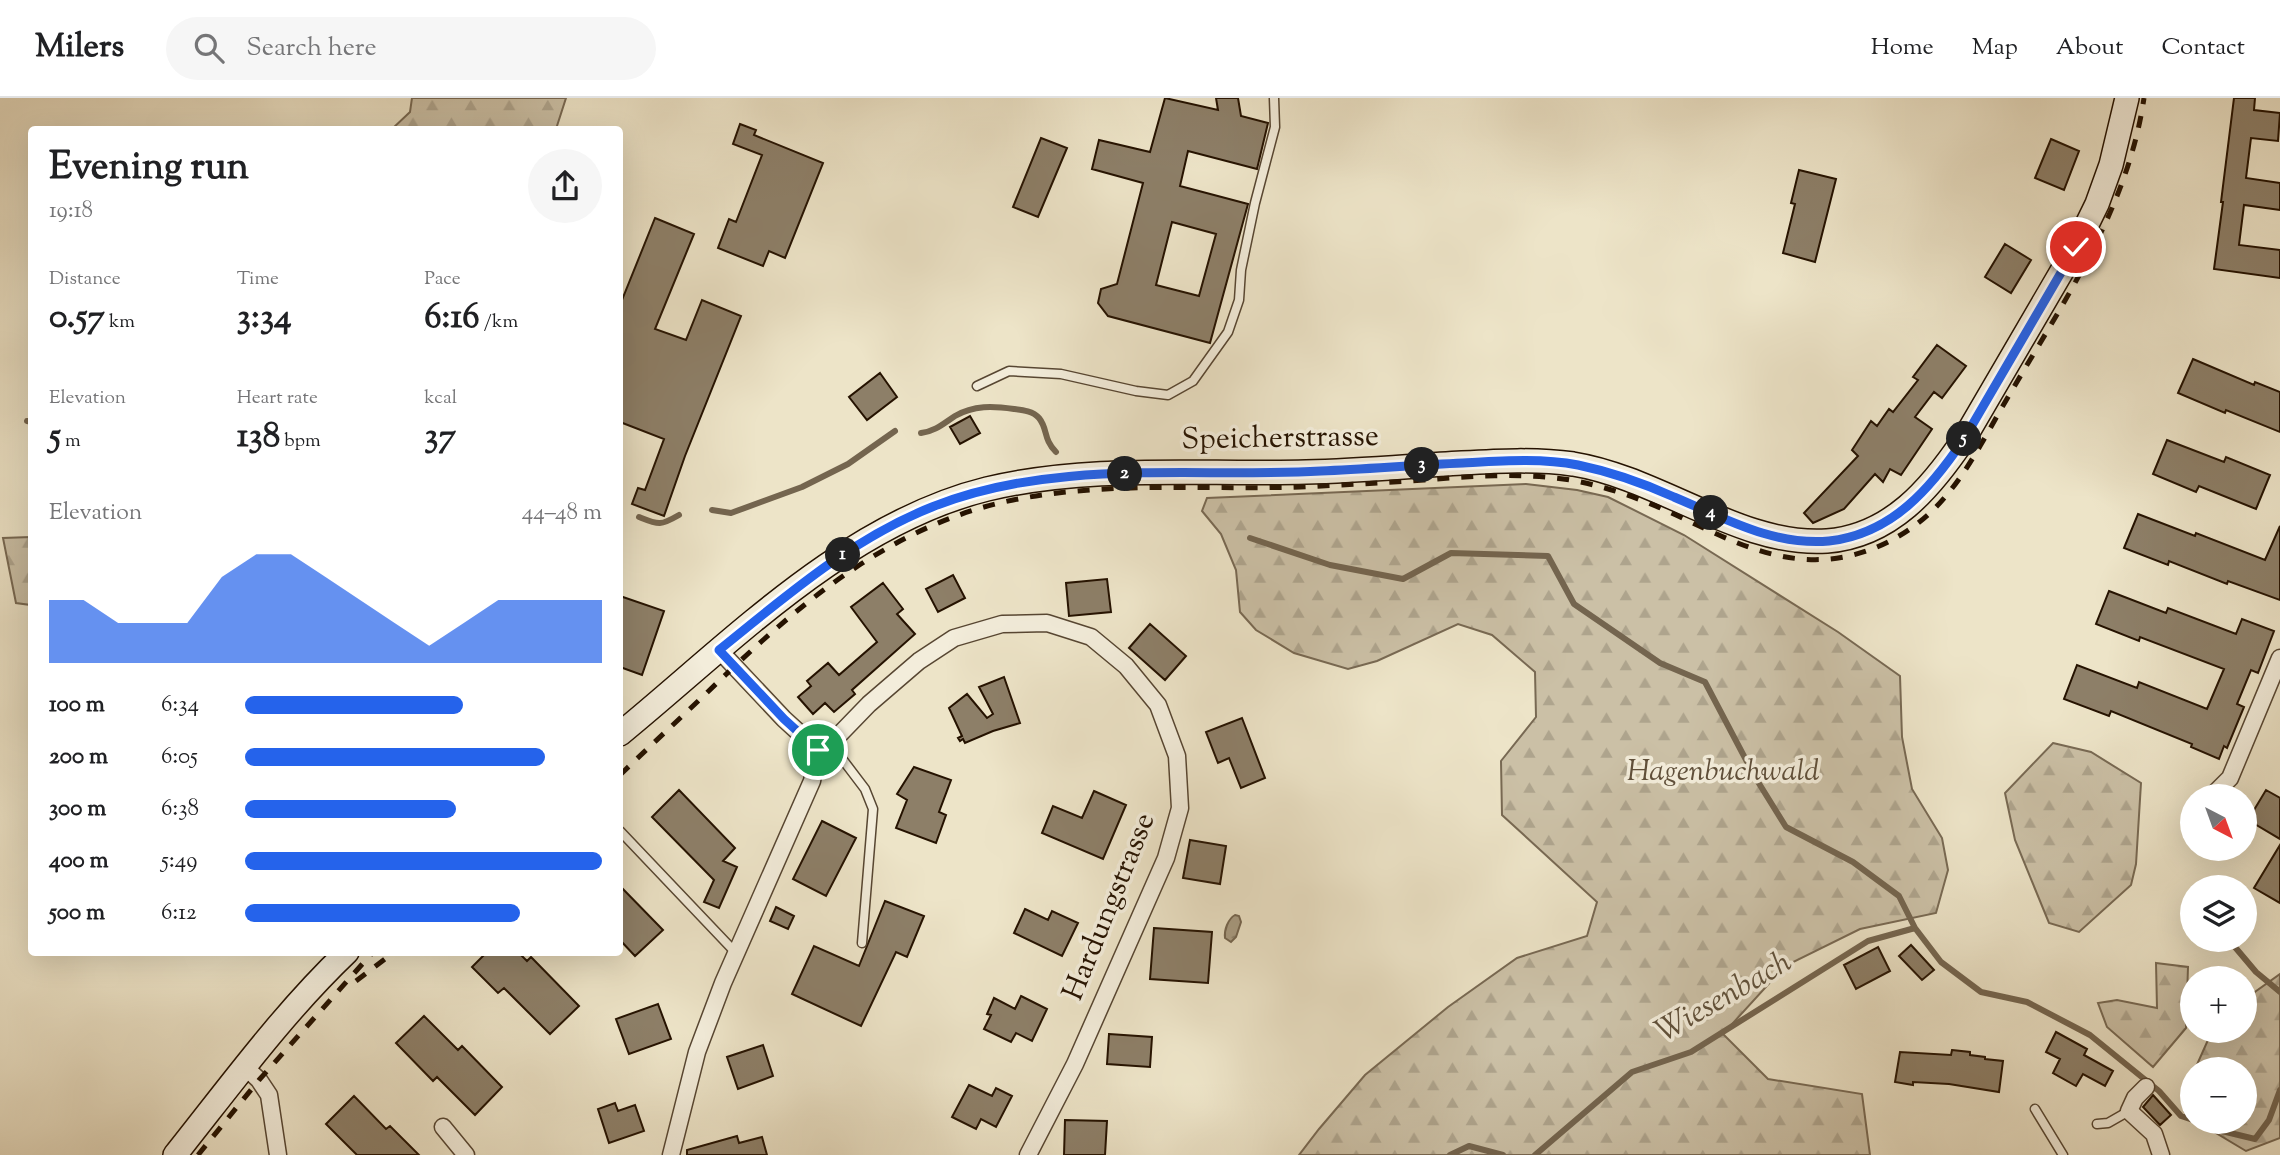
<!DOCTYPE html>
<html lang="en">
<head>
<meta charset="utf-8">
<style>
	:root { --surface:#fff; --page:#f6f6f6; --text:#202124; --muted:#757577; --line:#e0e0e0; --accent:#2563eb }
	body { margin:0; font-family:"Sorts Mill Goudy",serif; background:var(--page); color:var(--text); height:100vh; display:flex; flex-direction:column; font-size:26px; white-space:nowrap }
	* { box-sizing:border-box; margin:0 }
	p { font-size:23px; color:var(--muted) }
	.icon { flex:none; width:38px; height:38px; fill:none; stroke:currentColor; stroke-width:2; stroke-linecap:round; stroke-linejoin:round }
	.map { position:relative; flex:1; overflow:hidden }
	.side { position:absolute; left:28px; top:28px; width:595px; height:830px; display:flex; flex-direction:column; background:var(--surface); border-radius:7px; box-shadow:0 7px 28px #0002 }
	.side>* { flex:none }
	.needle { width:46px; rotate:139deg }
	.buttons { position:absolute; left:2180px; top:686px; display:grid; gap:14px }
	.buttons a { display:grid; place-items:center; width:77px; height:77px; border-radius:50%; background:var(--surface); box-shadow:0 7px 28px #0002; font-size:35px }
	.pin { position:absolute; display:grid; place-items:center; width:60px; height:60px; color:#fff; margin:-30px; border:4px solid #fff; border-radius:50%; box-shadow:0 2px 7px #0007 }
	.km { position:absolute; width:35px; height:35px; margin:-18px; border-radius:50%; background:#222; color:#fff; font-size:19px; line-height:35px; text-align:center }
	.round { display:grid; place-items:center; flex:none; width:74px; height:74px; border-radius:37px; background:var(--page) }
	.head { display:flex; align-items:center; justify-content:space-between; height:119px; padding:0 21px }
	h1 { font-size:38px; font-weight:700; line-height:52px }
	.figures { display:grid; grid-template-columns:repeat(3,1fr); gap:10px; height:119px; padding:7px 21px }
	.figures div { display:grid; align-content:center }
	.figures b { font-size:35px; font-weight:700 }
	.figures small { font-size:19px; font-weight:400 }
	.figures p { font-size:19px }
	.chart { height:196px; padding:14px 21px }
	.chart p { display:flex; justify-content:space-between }
	.chart svg { width:100%; height:126px; margin-top:7px; fill:var(--accent); opacity:.7 }
	ul { padding:0 21px; list-style:none; font-size:23px }
	li { display:grid; grid-template-columns:112px 84px 1fr; align-items:center; height:52px }
	li i { height:18px; border-radius:9px; background:var(--accent) }
	header { display:flex; align-items:center; gap:42px; box-sizing:border-box; height:98px; padding:0 35px; background:var(--surface); border-bottom:2px solid var(--line) }
	header strong { font-size:33px }
	nav { display:flex; gap:38px; margin-inline-start:auto; font-size:24px }
	.search { width:490px; height:63px; background:var(--page); display:flex; align-items:center; gap:18px; box-sizing:border-box; padding:0 24px; border-radius:38px; color:var(--muted); font-size:26px }
	.map>svg:first-child { display:block }
</style>
</head>
<body>
<header>
<strong>Milers</strong>
<div class="search"><svg class="icon" aria-label="search" viewBox="0 0 24 24"><circle cx="10" cy="10" r="6"/><path d="M15 15l6 6"/></svg>Search here</div>
<nav><a>Home</a><a>Map</a><a>About</a><a>Contact</a></nav>
</header>
<div class="map">
<svg width="2280" height="1057" viewBox="0 0 2280 1057">
	<defs>
		<pattern id="forest-firs" width="22" height="20" patternUnits="userSpaceOnUse" patternTransform="scale(1.75)"><rect width="22" height="20" fill="#cbc0a6"/><path d="M5 1l3.5 6h-7zM16 11l3.5 6h-7z" fill="#aea48d"/></pattern>
		<pattern id="water-ripples" width="26" height="14" patternUnits="userSpaceOnUse" patternTransform="scale(1.75)"><rect width="26" height="14" fill="#a99d84"/><path d="M2 4q2-2 4 0t4 0M15 11q2-2 4 0t4 0" fill="none" stroke="#897f6a"/></pattern>
	</defs>
	<rect width="100%" height="100%" fill="#ede4c8"/>
	<filter id="stains"><feTurbulence type="fractalNoise" baseFrequency=".00286" numOctaves="4"/><feColorMatrix values="0 0 0 0 .2 0 0 0 0 .09 0 0 0 0 .02 0 0 0 .5 -.17"/></filter>
	<radialGradient id="worn" r=".72"><stop offset=".6" stop-color="#630" stop-opacity="0"/><stop offset="1" stop-color="#630" stop-opacity=".3"/></radialGradient>
	<path fill="url(#forest-firs)" stroke="#786953" stroke-width="2" d="M412 0H566L556 31H392L410 14Z
		M1526 386 1577 392 1608 399 1684 437 1838 534 1900 578 1902 639 1912 691 1942 740 1948 772 1936 815 1860 831 1785 868 1723 936 1768 981 1862 996 1870 1057H1299L1319 1031 1365 977 1448 909 1517 860 1587 838 1597 804 1502 717 1501 663 1536 619 1535 574 1492 537 1458 526 1377 563 1348 571 1294 555 1256 532 1240 514 1236 472 1221 436 1202 413 1207 400Z
		M31 439H32L31 507 16 505 3 440Z
		M2053 645 2091 654 2141 685 2136 766 2131 787 2079 834 2049 825 2015 742 2005 695Z
		M2156 865 2188 869 2186 930 2153 969 2107 929 2098 905 2117 902 2157 910Z
		M2280 876V1040L2246 1053 2211 1032 2207 1024H2245V971H2195L2212 933H2245V901Z"/>
	<path fill="url(#water-ripples)" stroke="#74654f" stroke-width="2" d="M1235 817 1239 818 1241 824 1236 839 1231 844 1225 840C1224 832 1228 821 1235 817Z"/>
	<g fill="none" stroke-linecap="round" stroke-linejoin="round">
		<path stroke="#74654f" stroke-width="6" d="M27 323 32 324
			M921 335C936 333 944 325 955 318 974 307 993 308 1014 311 1023 312 1033 313 1039 320 1048 331 1043 341 1056 354
			M712 412 731 415 802 389 848 366 895 333
			M639 419C659 427 660 428 679 417
			M1250 440 1330 467 1403 481 1451 455 1548 458 1574 506 1660 565 1705 584 1755 679 1786 729 1853 764 1899 798 1915 830 1941 864 1981 894 2027 904 2090 937 2159 993 2181 1018 2193 1022
			M2229 842 2256 874 2280 894
			M2197 1024 2222 1033 2255 1041 2269 1022 2280 992
			M1450 1057 1469 1048 1503 1057
			M1535 1057 1632 974 1691 954 1868 843 1915 830"/>
	</g>
	<path fill="#8d7f68" stroke="#251200" stroke-width="2" fill-rule="evenodd" d="M1165 0 1218 12 1216 0H1238L1241 18 1268 25 1257 71 1188 53 1180 88 1248 106 1210 245 1108 218 1098 205 1101 191 1117 186 1143 85 1092 71 1099 42 1150 54ZM1172 124 1216 136 1199 198 1156 187Z
		M2234 0H2255L2254 12 2280 15 2278 43 2251 40 2246 80 2280 85V112L2244 107 2239 147 2280 152V180L2214 171 2223 104H2221Z
		M740 26 756 32 754 37 823 65 785 160 769 153 763 168 718 150 729 121 736 124 762 57 733 46Z
		M1041 40 1067 50 1038 119 1013 109Z
		M2051 41 2079 53 2064 92 2035 80Z
		M1799 72 1836 81 1815 164 1783 155 1795 106 1791 105Z
		M655 120 694 136 655 231 686 242 702 202 741 218 685 358 664 418 632 406 638 390 645 392 664 341 620 324V207Z
		M2005 146 2031 162 2011 195 1985 179Z
		M1937 247 1966 268 1942 300 1934 294 1915 319 1932 331 1901 377 1890 371 1883 384 1875 376 1844 411 1813 425 1804 415 1858 358 1852 352 1871 323 1877 328 1889 311 1893 314 1918 282 1913 279Z
		M2193 261 2254 287 2255 284 2280 294V334L2226 312 2225 315 2178 295Z
		M880 275 897 299 867 322 849 299Z
		M970 318 980 335 960 346 950 329Z
		M2167 342 2224 364 2226 359 2270 377 2256 411 2199 388 2196 394 2153 376Z
		M2138 416 2195 438 2196 435 2265 462 2280 428V502L2228 483 2227 486 2169 463 2168 467 2124 450Z
		M953 477 965 500 938 514 926 491Z
		M1107 481 1111 514 1069 518 1066 485Z
		M883 485 903 511 897 516 915 536 852 592 855 596 834 614 825 605 813 616 798 599 811 588 807 583 828 565 839 577 877 544 851 509Z
		M2109 493 2166 515 2168 510 2236 536 2242 521 2274 533 2258 575 2251 572 2237 606 2244 609 2227 650 2224 648 2219 661 2191 649 2192 646 2111 613 2109 618 2064 601 2077 567 2137 590 2139 584 2207 611 2224 571 2140 539 2139 543 2096 526Z
		M620 498 664 513 642 577 620 569Z
		M1150 526 1186 558 1165 582 1129 550Z
		M1004 579 1020 625 993 633 965 645 963 641 960 643 958 640 962 638 949 610 967 596 987 620 993 616 979 589Z
		M1242 620 1265 680 1241 690 1229 660 1218 665 1206 634Z
		M914 669 951 682 939 714 946 717 936 745 896 730 907 702 897 696Z
		M679 692 735 750 723 763 737 769 719 810 704 804 714 782 652 719Z
		M2266 692 2280 700V741L2248 722Z
		M1094 693 1126 707 1103 761 1042 735 1053 708 1082 720Z
		M822 723 856 740 826 798 793 781Z
		M1190 742 1226 748 1220 786 1183 780Z
		M2280 747V805L2254 790Z
		M620 788 663 832 635 858 620 842Z
		M885 803 924 818 907 859 896 854 861 928 792 896 814 848 859 868Z
		M776 809 794 818 788 831 770 823Z
		M1025 811 1048 822 1052 813 1078 825 1062 858 1014 835Z
		M1154 830 1212 834 1208 885 1150 881Z
		M1911 847 1934 872 1922 882 1899 858Z
		M1878 849 1890 873 1856 891 1844 867Z
		M487 854H518L527 863 531 859 579 908 550 936 504 890 498 895 472 869Z
		M1021 898 1047 911 1032 943 1016 935 1011 944 984 931 991 917 987 916 994 900 1015 911Z
		M658 906 671 941 629 956 616 921Z
		M424 918 458 952 462 948 502 989 475 1017 437 979 433 983 396 945Z
		M2056 934 2087 951 2084 957 2113 973 2105 988 2083 976 2076 988 2053 975 2060 961 2046 954Z
		M1109 936 1152 939 1150 969 1107 966Z
		M763 947 773 978 738 991 727 959Z
		M1952 952 1970 954V957L1985 959V961L2003 963 1999 994 1949 986 1913 984V987L1895 984 1900 954 1951 957Z
		M969 987 992 998 996 990 1012 998 996 1029 981 1021 976 1031 952 1019Z
		M2153 997 2171 1017 2160 1027 2143 1009Z
		M354 998 386 1031 390 1028 419 1057H357L326 1026Z
		M615 1005 618 1013 635 1007 644 1033 609 1045 598 1011Z
		M1065 1022 1107 1023 1105 1057H1064Z
		M737 1038 739 1045 762 1039 767 1057H687V1052Z"/>
	<g fill="none" stroke-linecap="round" stroke-linejoin="round">
		<g stroke="#574632" stroke-width="11">
			<path id="service" d="M977 288 1009 273 1061 276 1136 293 1168 297 1193 283 1228 234 1239 202 1241 172 1255 105 1275 29 1274 0
				M818 652 843 662 865 691 873 711 862 845
				M620 733 736 855
				M2035 1011 2063 1057
				M2097 1026 2108 1025 2129 1013"/>
		</g>
		<g stroke="#574632" stroke-width="19">
			<path id="minor" d="M818 652 838 638 869 606 919 563 954 540 1002 526 1047 525 1091 539 1126 568 1158 607 1177 658 1180 710 1166 760 1075 966 1028 1057
				M2212 698 2230 680 2280 560
				M245 969 259 982 269 997 278 1057
				M2146 989 2135 1000 2129 1013 2154 1036 2161 1057
				M443 1029 466 1057
				M671 1057 697 954 723 885 812 683 818 652 784 621 719 552"/>
		</g>
		<g stroke="#251200" stroke-width="26">
			<path id="secondary" d="M620 636C730 546 845 426 987 391 1091 366 1200 377 1306 374 1358 373 1410 368 1462 365 1498 363 1536 361 1573 366 1660 380 1741 449 1827 443 1891 438 1931 390 1964 341L2076 149 2097 106 2111 67 2127 0
				M175 1057C230 988 283 915 347 854"/>
		</g>
		<use href="#service" stroke="#f3eddb" stroke-width="8"/>
		<use href="#minor" stroke="#f3eddb" stroke-width="16"/>
		<use href="#secondary" stroke="#f3eddb" stroke-width="23"/>
		<path stroke="#251200" stroke-width="5" stroke-dasharray="12 12" stroke-linecap="butt" d="M620 677C652 646 685 616 717 585 802 503 894 426 1013 402 1107 383 1205 392 1300 389 1341 387 1382 385 1424 382 1474 378 1526 374 1576 383 1611 390 1644 402 1676 417 1731 443 1785 472 1849 458 1880 451 1909 435 1932 413 1966 380 1987 334 2011 294 2066 200 2128 109 2144 0
			M356 883 394 854
			M198 1057 259 982 373 854"/>
	</g>
	<g fill="none" stroke-linecap="round" stroke-linejoin="round">
		<g stroke="#fff" stroke-width="14">
			<path id="route" d="M818 652 784 621 719 552C785 499 851 441 932 409 1055 360 1192 380 1321 373 1368 371 1416 367 1463 365 1501 363 1541 360 1578 367 1612 374 1643 385 1674 399 1724 420 1773 448 1829 443 1892 436 1931 390 1964 341L2076 149"/>
		</g>
		<use href="#route" stroke="#2563eb" stroke-width="9"/>
	</g>
	<g text-anchor="middle" dominant-baseline="central" stroke-width="7" stroke-linejoin="round" paint-order="stroke">
		<g font-size="30" fill="#251200" stroke="#f3eddb">
			<text transform="translate(1280 341) rotate(-1)">Speicherstrasse</text>
			<text transform="translate(1110 809) rotate(-68)">Hardungstrasse</text>
		</g>
		<g font-size="30" font-style="italic" fill="#5f4f3a" stroke="#f3eddb">
			<text x="1723" y="674">Hagenbuchwald</text>
		</g>
		<g font-size="32" font-style="italic" fill="#60513b" stroke="#f3eddb">
			<text transform="translate(1724 900) rotate(-30)">Wiesenbach</text>
		</g>
	</g>
	<rect width="100%" height="100%" filter="url(#stains)"/>
	<rect width="100%" height="100%" fill="url(#worn)"/>
</svg>
<div class="buttons">
<a><svg class="needle" viewBox="-14 -14 28 28"><path d="M0-13l5 13h-10z" fill="#e53935"/><path d="M0 13l5-13h-10z" fill="#757577"/></svg></a>
<a><svg class="icon" aria-label="layers" viewBox="0 0 24 24"><path d="M12 4l9 5-9 5-9-5zM3 14l9 5 9-5"/></svg></a>
<a>+</a>
<a>−</a>
</div>
<div class="pin" style="left:818px;top:652px;background:#1e9e55"><svg class="icon" aria-label="arrive" viewBox="0 0 24 24"><path d="M6 21V4h12l-3 4 3 4H6"/></svg></div>
<div class="pin" style="left:2076px;top:149px;background:#d93025"><svg class="icon" aria-label="check" viewBox="0 0 24 24"><path d="M5 12l5 5 9-10"/></svg></div>
<b class="km" style="left:843px;top:457px">1</b>
<b class="km" style="left:1125px;top:376px">2</b>
<b class="km" style="left:1422px;top:367px">3</b>
<b class="km" style="left:1711px;top:415px">4</b>
<b class="km" style="left:1964px;top:341px">5</b>
<section class="side">
<div class="head"><div><h1>Evening run</h1><p>19:18</p></div><a class="round"><svg class="icon" aria-label="share" viewBox="0 0 24 24"><path d="M12 15V3M7 8l5-5 5 5M5 13v7h14v-7"/></svg></a></div>
<div class="figures">
<div><p>Distance</p><b>0.57<small> km</small></b></div>
<div><p>Time</p><b>3:34</b></div>
<div><p>Pace</p><b>6:16<small> /km</small></b></div>
</div>
<div class="figures">
<div><p>Elevation</p><b>5<small> m</small></b></div>
<div><p>Heart rate</p><b>138<small> bpm</small></b></div>
<div><p>kcal</p><b>37</b></div>
</div>
<div class="chart"><p><span>Elevation</span>44–48 m</p>
<svg viewBox="0 0 160 44" preserveAspectRatio="none"><path d="M0 44V22L10 22L20 30L30 30L40 30L50 14L60 6L70 6L80 14L90 22L100 30L110 38L120 30L130 22L140 22L150 22L160 22V44z"/></svg>
</div>
<ul>
<li><b>100 m</b>6:34<i style="width:61%"></i></li>
<li><b>200 m</b>6:05<i style="width:84%"></i></li>
<li><b>300 m</b>6:38<i style="width:59%"></i></li>
<li><b>400 m</b>5:49<i style="width:100%"></i></li>
<li><b>500 m</b>6:12<i style="width:77%"></i></li>
</ul>
</section>
</div>
</body>
</html>
